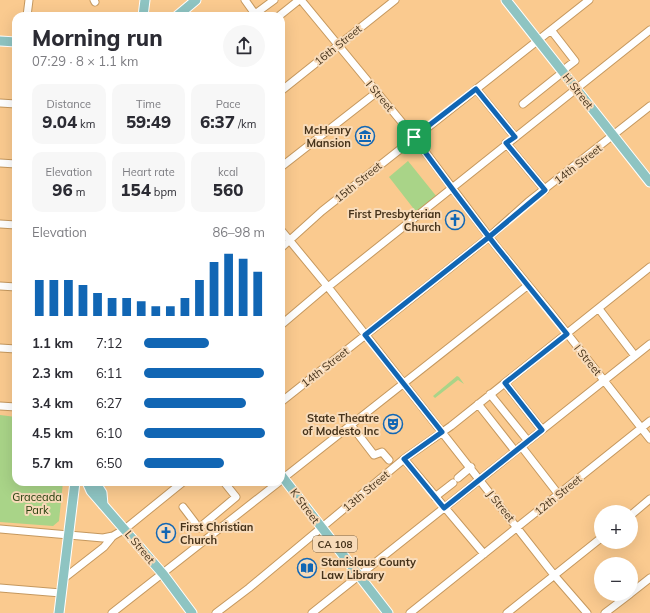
<!DOCTYPE html>
<html lang="en">
<head>
<meta charset="utf-8">
<style>
	:root { --surface:#fff; --page:#f7f7f7; --text:#2b2b33; --muted:#7c7c81; --accent:#1166b4 }
	body { margin:0; font-family:Mulish,sans-serif; background:var(--page); color:var(--text); height:100vh; display:flex; flex-direction:column; font-size:15px; white-space:nowrap }
	* { box-sizing:border-box; margin:0 }
	p { font-size:13px; color:var(--muted) }
	.icon { flex:none; width:22px; height:22px; fill:none; stroke:currentColor; stroke-width:2; stroke-linecap:round; stroke-linejoin:round }
	.map { position:relative; flex:1; overflow:hidden }
	.side { position:absolute; left:12px; top:12px; width:273px; height:474px; display:flex; flex-direction:column; background:var(--surface); border-radius:12px; box-shadow:0 4px 16px #0002 }
	.side>* { flex:none }
	.buttons { position:absolute; left:594px; top:505px; display:grid; gap:8px }
	.buttons a { display:grid; place-items:center; width:44px; height:44px; border-radius:50%; background:var(--surface); box-shadow:0 4px 16px #0002; font-size:20px }
	.pin { position:absolute; display:grid; place-items:center; width:34px; height:34px; color:#fff; margin:-17px; border-radius:8px; box-shadow:0 2px 6px #0006 }
	.round { display:grid; place-items:center; flex:none; width:42px; height:42px; border-radius:21px; background:var(--page) }
	.overview { display:flex; align-items:center; justify-content:space-between; height:68px; padding:0 20px }
	h1 { font-size:22px; font-weight:800; line-height:30px }
	.stats { display:grid; grid-template-columns:repeat(3,1fr); gap:6px; height:68px; padding:4px 20px }
	.stats div { display:grid; align-content:center; border-radius:10px; background:var(--page); text-align:center }
	.stats b { font-size:17px; font-weight:800 }
	.stats small { font-size:11px; font-weight:400 }
	.stats p { font-size:11px }
	.chart { height:112px; padding:8px 20px }
	.chart p { display:flex; justify-content:space-between }
	.chart svg { width:100%; height:72px; margin-top:4px; stroke:var(--accent); stroke-width:6 }
	ul { padding:0 20px; list-style:none; font-size:13px }
	li { display:grid; grid-template-columns:64px 48px 1fr; align-items:center; height:30px }
	li i { height:10px; border-radius:5px; background:var(--accent) }
	.map>svg:first-child { display:block }
</style>
</head>
<body>
<div class="map">
<svg width="650" height="613" viewBox="0 0 650 613">
	<rect width="100%" height="100%" fill="#faca8f"/>
	<path fill="#a9d488" d="M408 161 437 197 417 213 389 177Z
		M457 376 459 377 464 384 458 380 435 398 433 396Z
		M0 415 16 417V482H63L59 521 53 526 0 522Z"/>
	<g fill="none" stroke-linecap="round" stroke-linejoin="round">
		<g stroke="#c5985e" stroke-width="9">
			<path id="minor" d="M94 0 95 2
				M245 0 255 14 274 0
				M301 0 414 137 496 246 551 313 650 439
				M27 16 29 0
				M279 16 299 0
				M551 30 575 61 562 71
				M476 89 515 137
				M281 91 395 0
				M0 103 16 104
				M523 104 563 72
				M506 143 545 190
				M0 163 16 164
				M281 167 377 92
				M0 224 16 225
				M281 230 328 287 554 575 587 613
				M281 248 322 211 589 0
				M0 286 16 287
				M328 287 650 30
				M599 309 635 356
				M281 325 327 286
				M0 348 16 349
				M505 383 542 430
				M490 394 528 441
				M281 402 489 237 528 202 650 106
				M478 404 515 451
				M0 406 16 407
				M351 425 374 455 382 452 389 460
				M521 446 559 495
				M404 459 484 554
				M458 478 471 467
				M281 480 527 286
				M435 497 453 483
				M183 507 199 528 236 497 224 482
				M631 515 650 499
				M0 529 103 538 113 536
				M63 579 104 547 113 536 125 529 183 482
				M0 588 61 593
				M631 593 650 578
				M112 613 279 482
				M216 613 249 588 404 459 451 426 650 267
				M312 613 650 344
				M410 613 650 421
				M507 613 601 538
				M605 613 630 594"/>
		</g>
		<g stroke="#fff" stroke-width="11">
			<path id="major" d="M506 0 650 182
				M143 16 145 0
				M177 16 196 0
				M0 41 16 42
				M281 475 388 613
				M87 482 91 491 163 574 192 613
				M95 482 102 493 103 505
				M59 613 75 482"/>
		</g>
		<use href="#minor" stroke="#fff" stroke-width="7"/>
		<use href="#major" stroke="#8ec4c2" stroke-width="9"/>
	</g>
	<g fill="none" stroke-linecap="round" stroke-linejoin="round">
		<g stroke="#fff" stroke-width="8">
			<path id="route" d="M414 137C441 174 468 210 496 246L567 334 505 383 542 430 444 508 404 459 442 432 365 335 489 237 545 190 506 143 515 137 476 89 414 137"/>
		</g>
		<use href="#route" stroke="#1166b4" stroke-width="5"/>
	</g>
	<defs>
		<g id="museum-ring" transform="scale(1)"><circle r="9.5" fill="#f8dbb9" stroke="#1166b4" stroke-width="1.5"/><path d="M0-6L6-3V-2H-6V-3ZM-5-1h2V3h-2ZM-1-1h2V3h-2ZM3-1h2V3H3ZM-6 4H6V6H-6Z" fill="#1166b4"/></g>
		<g id="church-ring" transform="scale(1)"><circle r="9.5" fill="#f8dbb9" stroke="#1166b4" stroke-width="1.5"/><path d="M-1.2-6h2.4v3.5h3.3v2.4h-3.3V6h-2.4V-.1h-3.3v-2.4h3.3Z" fill="#1166b4"/></g>
		<g id="theatre-ring" transform="scale(1)"><circle r="9.5" fill="#f8dbb9" stroke="#1166b4" stroke-width="1.5"/><path d="M-5-5.5Q0-4 5-5.5V0Q5 5 0 6Q-5 5-5 0ZM-3.3-2.5H-1v1.5H-3.3ZM1-2.5H3.3v1.5H1ZM-2.8 1Q0 5.5 2.8 1Z" fill="#1166b4"/></g>
		<g id="library-ring" transform="scale(1)"><circle r="9.5" fill="#f8dbb9" stroke="#1166b4" stroke-width="1.5"/><path d="M-6-4Q-3-5.5-.7-3.5V5Q-3 3-6 4ZM6-4Q3-5.5 .7-3.5V5Q3 3 6 4Z" fill="#1166b4"/></g>
	</defs>
	<g fill-rule="evenodd">
		<use href="#museum-ring" x="365" y="136"/>
		<use href="#church-ring" x="455" y="220"/>
		<use href="#theatre-ring" x="393" y="424"/>
		<use href="#church-ring" x="166" y="533"/>
		<use href="#library-ring" x="307" y="568"/>
	</g>
	<g text-anchor="middle" dominant-baseline="central" stroke-width="4" stroke-linejoin="round" paint-order="stroke">
		<rect fill="#f8dbb9" stroke="#7b654a" stroke-width="1" x="313" y="536" width="44" height="16" rx="3"/>
		<g font-size="10" font-weight="bold" fill="#46331b">
			<text x="335" y="544">CA 108</text>
		</g>
		<g font-size="11" fill="#46331b" stroke="#f8dbb9">
			<text transform="translate(338 45) rotate(-39)">16th Street</text>
			<text transform="translate(578 91) rotate(52)">H Street</text>
			<text transform="translate(380 96) rotate(50)">I Street</text>
			<text transform="translate(578 164) rotate(-38)">14th Street</text>
			<text transform="translate(358 182) rotate(-39)">15th Street</text>
			<text transform="translate(588 360) rotate(51)">I Street</text>
			<text transform="translate(325 367) rotate(-38)">14th Street</text>
			<text transform="translate(366 491) rotate(-40)">13th Street</text>
			<text transform="translate(558 495) rotate(-39)">12th Street</text>
			<text transform="translate(305 506) rotate(53)">K Street</text>
			<text transform="translate(501 506) rotate(51)">J Street</text>
			<text transform="translate(140 547) rotate(50)">L Street</text>
		</g>
		<g font-size="11" font-weight="bold" fill="#46331b" stroke="#f8dbb9" text-anchor="end">
			<text x="351" y="130">McHenry<tspan x="351" dy="13">Mansion</tspan></text>
			<text x="441" y="214">First Presbyterian<tspan x="441" dy="13">Church</tspan></text>
			<text x="379" y="418">State Theatre<tspan x="379" dy="13">of Modesto Inc</tspan></text>
			<text x="180" y="527" text-anchor="start">First Christian<tspan x="180" dy="13">Church</tspan></text>
			<text x="321" y="562" text-anchor="start">Stanislaus County<tspan x="321" dy="13">Law Library</tspan></text>
		</g>
		<g font-size="11" fill="#263e0d" stroke="#f8dbb9">
			<text x="37" y="497">Graceada<tspan x="37" dy="13">Park</tspan></text>
		</g>
	</g>
</svg>
<div class="buttons">
<a>+</a>
<a>−</a>
</div>
<div class="pin" style="left:414px;top:137px;background:#1e9e55"><svg class="icon" aria-label="arrive" viewBox="0 0 24 24"><path d="M6 21V4h12l-3 4 3 4H6"/></svg></div>
<section class="side">
<div class="overview"><div><h1>Morning run</h1><p>07:29 · 8 × 1.1 km</p></div><a class="round"><svg class="icon" aria-label="share" viewBox="0 0 24 24"><path d="M12 15V3M7 8l5-5 5 5M5 13v7h14v-7"/></svg></a></div>
<div class="stats">
<div><p>Distance</p><b>9.04<small> km</small></b></div>
<div><p>Time</p><b>59:49</b></div>
<div><p>Pace</p><b>6:37<small> /km</small></b></div>
</div>
<div class="stats">
<div><p>Elevation</p><b>96<small> m</small></b></div>
<div><p>Heart rate</p><b>154<small> bpm</small></b></div>
<div><p>kcal</p><b>560</b></div>
</div>
<div class="chart"><p><span>Elevation</span>86–98 m</p>
<svg viewBox="0 0 160 44" preserveAspectRatio="none"><path d="M5 44V22M15 44V22M25 44V22M35 44V25M45 44V30M55 44V33M65 44V33M75 44V35M85 44V38M95 44V38M105 44V33M115 44V22M125 44V11M135 44V6M145 44V9M155 44V17"/></svg>
</div>
<ul>
<li><b>1.1 km</b>7:12<i style="width:54%"></i></li>
<li><b>2.3 km</b>6:11<i style="width:99%"></i></li>
<li><b>3.4 km</b>6:27<i style="width:84%"></i></li>
<li><b>4.5 km</b>6:10<i style="width:100%"></i></li>
<li><b>5.7 km</b>6:50<i style="width:66%"></i></li>
</ul>
</section>
</div>
</body>
</html>
